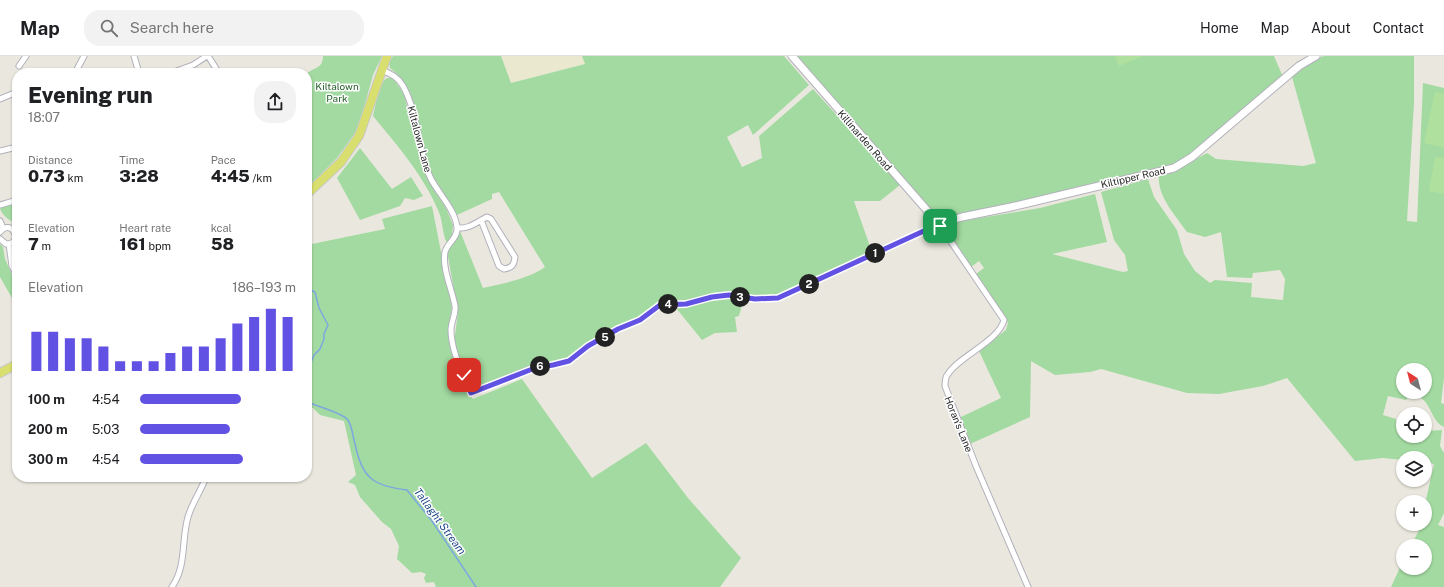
<!DOCTYPE html>
<html lang="en">
<head>
<meta charset="utf-8">
<style>
	:root { --surface:#fff; --page:#f2f2f2; --text:#202124; --muted:#757577; --line:#e0e0e0; --accent:#6252e3 }
	body { margin:0; font-family:"Public Sans",sans-serif; background:var(--page); color:var(--text); height:100vh; display:flex; flex-direction:column; font-size:15px; white-space:nowrap }
	* { box-sizing:border-box; margin:0 }
	p { font-size:13px; color:var(--muted) }
	.icon { flex:none; width:22px; height:22px; fill:none; stroke:currentColor; stroke-width:2; stroke-linecap:round; stroke-linejoin:round }
	.map { position:relative; flex:1; overflow:hidden }
	.panel { position:absolute; left:12px; top:12px; width:300px; height:414px; display:flex; flex-direction:column; background:var(--surface); border-radius:16px; box-shadow:0 1px 3px #0004 }
	.panel>* { flex:none }
	.needle { width:26px; rotate:324deg }
	.tools { position:absolute; left:1396px; top:307px; display:grid; gap:8px }
	.tools a { display:grid; place-items:center; width:36px; height:36px; border-radius:50%; background:var(--surface); box-shadow:0 1px 3px #0004; font-size:20px }
	.pin { position:absolute; display:grid; place-items:center; width:34px; height:34px; color:#fff; margin:-17px; border-radius:8px; box-shadow:0 2px 6px #0006 }
	.km { position:absolute; width:20px; height:20px; margin:-10px; border-radius:50%; background:#222; color:#fff; font-size:11px; line-height:20px; text-align:center }
	.round { display:grid; place-items:center; flex:none; width:42px; height:42px; border-radius:16px; background:var(--page) }
	.summary { display:flex; align-items:center; justify-content:space-between; height:68px; padding:0 16px }
	h1 { font-size:22px; font-weight:800; line-height:30px }
	.metrics { display:grid; grid-template-columns:repeat(3,1fr); gap:6px; height:68px; padding:4px 16px }
	.metrics div { display:grid; align-content:center }
	.metrics b { font-size:17px; font-weight:800 }
	.metrics small { font-size:11px; font-weight:400 }
	.metrics p { font-size:11px }
	.chart { height:112px; padding:8px 16px }
	.chart p { display:flex; justify-content:space-between }
	.chart svg { width:100%; height:72px; margin-top:4px; stroke:var(--accent); stroke-width:6 }
	ul { padding:0 16px; list-style:none; font-size:13px }
	li { display:grid; grid-template-columns:64px 48px 1fr; align-items:center; height:30px }
	li i { height:10px; border-radius:5px; background:var(--accent) }
	header { display:flex; align-items:center; gap:24px; box-sizing:border-box; height:56px; padding:0 20px; background:var(--surface); border-bottom:1px solid var(--line) }
	header strong { font-size:19px }
	nav { display:flex; gap:22px; margin-inline-start:auto; font-size:14px }
	.search { width:280px; height:36px; background:var(--page); display:flex; align-items:center; gap:10px; box-sizing:border-box; padding:0 14px; border-radius:16px; color:var(--muted); font-size:15px }
	.map>svg:first-child { display:block }
</style>
</head>
<body>
<header>
<strong>Map</strong>
<div class="search"><svg class="icon" aria-label="search" viewBox="0 0 24 24"><circle cx="10" cy="10" r="6"/><path d="M15 15l6 6"/></svg>Search here</div>
<nav><a>Home</a><a>Map</a><a>About</a><a>Contact</a></nav>
</header>
<div class="map">
<svg width="1444" height="531" viewBox="0 0 1444 531">
	<rect width="100%" height="100%" fill="#eae8de"/>
	<path fill="#eae9cf" d="M501 0H582L585 8 510 27Z"/>
	<path fill="#a3daa1" fill-rule="evenodd" d="M323 0H382L373 19 360 66 355 77 337 102 307 132V18C312 11 323 14 323 0Z
		M393 0H501L511 27 585 8 582 0H784L809 29 753 79 748 69 727 81 742 111 762 102 759 80 813 33 900 129 880 145H854L872 196 777 239 771 238 757 241 732 238 680 247H661L646 258 596 282 569 302 560 306 537 308 470 336 454 287 458 256 447 195C453 189 455 182 460 175L483 232C504 227 528 223 545 211L499 136 492 138V143L457 159 433 122 427 105 410 36 397 18 390 12 389 6Z
		M795 0H1274L1283 21 1250 50 1231 62 1208 84 1185 102 1176 107 1093 131 942 162 936 160Z
		M1324 0H1414V47L1407 165 1417 166 1423 27 1444 32V322L1441 347 1444 348V371C1428 364 1432 337 1409 340L1406 344 1388 340 1383 359 1396 363 1397 372 1403 375V380L1423 386 1425 375 1442 374 1440 390 1444 397V457L1438 469 1444 471V531H1391L1403 505V512H1425V490H1411L1422 468H1425V448L1434 408 1425 406V402H1403V404L1383 402 1355 405 1287 322 1263 330 1219 338 1187 337 1101 313 1090 316 1055 319 1031 305 1030 361 970 388 959 362 1001 342 979 295 1006 274 1008 267 976 218 984 212 979 205 971 211 946 175 945 170 949 167 1040 152 1095 138 1107 186 1052 198 1123 216 1128 215 1125 199 1114 184 1101 136 1148 123 1154 141 1177 174 1184 198 1195 215 1210 227 1215 224 1252 227 1251 241 1283 244 1285 223 1280 214 1253 217 1252 222 1227 221 1221 176 1205 181 1187 176C1176 160 1157 140 1159 120L1173 116 1207 97 1216 103 1303 110 1316 107 1292 21 1315 3ZM1403 314H1425V336H1403Z
		M387 22H393L404 38 417 91 426 119 446 152 453 169 452 180 447 187C442 178 443 164 438 154 423 119 397 89 373 60 376 50 377 28 387 22Z
		M360 92 392 133 411 121 423 140 414 144 405 142 400 150 360 164 337 122Z
		M17 147V169C10 164 1 160 0 151Z
		M432 150 452 252 448 273 450 289 466 334 473 343 522 323 592 422 646 387 688 442 741 502 720 531H436L434 526 426 527 424 522 426 518 421 516 412 517 397 503 399 490 391 473 382 466 360 441 355 429 348 426 356 419 344 365 320 359 313 352H307V189L385 173 382 163Z
		M0 188 3 191 5 203 17 230V251L0 221Z
		M722 242 743 245 739 260 735 261 737 276 715 277 702 284 676 252Z"/>
	<path fill="#b0e09e" d="M1115 0H1143L1119 10Z
		M1435 36 1444 38V92L1424 87Z
		M1435 101 1444 102V138L1429 135Z"/>
	<g fill="none" stroke-linecap="round" stroke-linejoin="round">
		<path stroke="#7da8df" stroke-width="1.5" d="M307 233 315 236 319 252 328 269 324 278V283L320 293 314 299 307 316
			M307 343 308 346C318 351 343 357 348 364 352 370 353 381 355 388 362 422 373 430 407 434L432 465 476 531"/>
		<g stroke="#b2b1bc" stroke-width="7">
			<path id="street" d="M134 0 139 17
				M208 0 219 17
				M19 10 26 0
				M382 14C391 18 398 21 403 30 419 59 417 94 431 123 439 138 456 155 457 172 458 182 447 187 445 196 442 213 452 233 455 250 456 258 451 266 451 274 451 295 463 318 471 337L535 311 553 309 569 305 588 290 618 273 640 264 661 249 686 248 712 241 729 239 755 243 778 242 939 168 1004 264C999 285 958 301 948 318 945 321 945 326 945 330L976 410 1028 531
				M75 17 84 0
				M171 17 193 9 207 0
				M0 43 17 36
				M0 95 17 91
				M0 149 17 144
				M0 165 3 172
				M457 171C466 175 479 165 487 161L491 163 515 201C514 209 512 212 504 213L499 210 481 164
				M0 176C11 161 25 188 6 188L0 183
				M9 188 12 210 17 220
				M172 531C187 509 181 485 188 461 192 447 201 435 206 421"/>
		</g>
		<g stroke="#b2b1bc" stroke-width="9">
			<path id="secondary" d="M792 0 939 168 962 161 1011 151 1174 112 1192 101 1299 10 1316 0"/>
		</g>
		<g stroke="#c8c8c8" stroke-width="10">
			<path id="primary" d="M307 138 341 106 359 80 387 0
				M0 317 17 308"/>
		</g>
		<use href="#street" stroke="#fff" stroke-width="5"/>
		<use href="#secondary" stroke="#fff" stroke-width="7"/>
		<use href="#primary" stroke="#d8df6e" stroke-width="8"/>
	</g>
	<g fill="none" stroke-linecap="round" stroke-linejoin="round">
		<g stroke="#fff" stroke-width="8">
			<path id="route" d="M464 319 471 337 535 312 553 309 569 305 588 290 618 273 640 264 660 249 686 248 712 241 729 239 755 243 778 242 939 168 940 170"/>
		</g>
		<use href="#route" stroke="#6252e3" stroke-width="5"/>
	</g>
	<g text-anchor="middle" dominant-baseline="central" stroke-width="3" stroke-linejoin="round" paint-order="stroke">
		<g font-size="10" fill="#235e28" stroke="#fff">
			<text x="337" y="30">Kiltalown<tspan x="337" dy="12">Park</tspan></text>
		</g>
		<g font-size="10" fill="#2a2a2a" stroke="#fff">
			<text transform="translate(420 83) rotate(75)">Kiltalown Lane</text>
			<text transform="translate(865 84) rotate(49)">Killinarden Road</text>
			<text transform="translate(1133 121) rotate(-13)">Kiltipper Road</text>
			<text transform="translate(959 368) rotate(68)">Horan's Lane</text>
		</g>
		<g font-size="11" font-style="italic" fill="#1e4589" stroke="#fff">
			<text transform="translate(440 465) rotate(54)">Tallaght Stream</text>
		</g>
	</g>
</svg>
<div class="tools">
<a><svg class="needle" viewBox="-14 -14 28 28"><path d="M0-13l5 13h-10z" fill="#e53935"/><path d="M0 13l5-13h-10z" fill="#757577"/></svg></a>
<a><svg class="icon" aria-label="locate" viewBox="0 0 24 24"><circle cx="12" cy="12" r="6"/><path d="M12 2v4M12 18v4M2 12h4M18 12h4"/></svg></a>
<a><svg class="icon" aria-label="layers" viewBox="0 0 24 24"><path d="M12 4l9 5-9 5-9-5zM3 14l9 5 9-5"/></svg></a>
<a>+</a>
<a>−</a>
</div>
<div class="pin" style="left:940px;top:170px;background:#1e9e55"><svg class="icon" aria-label="arrive" viewBox="0 0 24 24"><path d="M6 21V4h12l-3 4 3 4H6"/></svg></div>
<div class="pin" style="left:464px;top:319px;background:#d93025"><svg class="icon" aria-label="check" viewBox="0 0 24 24"><path d="M5 12l5 5 9-10"/></svg></div>
<b class="km" style="left:875px;top:197px">1</b>
<b class="km" style="left:809px;top:228px">2</b>
<b class="km" style="left:740px;top:241px">3</b>
<b class="km" style="left:668px;top:248px">4</b>
<b class="km" style="left:605px;top:281px">5</b>
<b class="km" style="left:540px;top:310px">6</b>
<section class="panel">
<div class="summary"><div><h1>Evening run</h1><p>18:07</p></div><a class="round"><svg class="icon" aria-label="share" viewBox="0 0 24 24"><path d="M12 15V3M7 8l5-5 5 5M5 13v7h14v-7"/></svg></a></div>
<div class="metrics">
<div><p>Distance</p><b>0.73<small> km</small></b></div>
<div><p>Time</p><b>3:28</b></div>
<div><p>Pace</p><b>4:45<small> /km</small></b></div>
</div>
<div class="metrics">
<div><p>Elevation</p><b>7<small> m</small></b></div>
<div><p>Heart rate</p><b>161<small> bpm</small></b></div>
<div><p>kcal</p><b>58</b></div>
</div>
<div class="chart"><p><span>Elevation</span>186–193 m</p>
<svg viewBox="0 0 160 44" preserveAspectRatio="none"><path d="M5 44V20M15 44V20M25 44V24M35 44V24M45 44V29M55 44V38M65 44V38M75 44V38M85 44V33M95 44V29M105 44V29M115 44V24M125 44V15M135 44V11M145 44V6M155 44V11"/></svg>
</div>
<ul>
<li><b>100 m</b>4:54<i style="width:65%"></i></li>
<li><b>200 m</b>5:03<i style="width:58%"></i></li>
<li><b>300 m</b>4:54<i style="width:66%"></i></li>
</ul>
</section>
</div>
</body>
</html>
